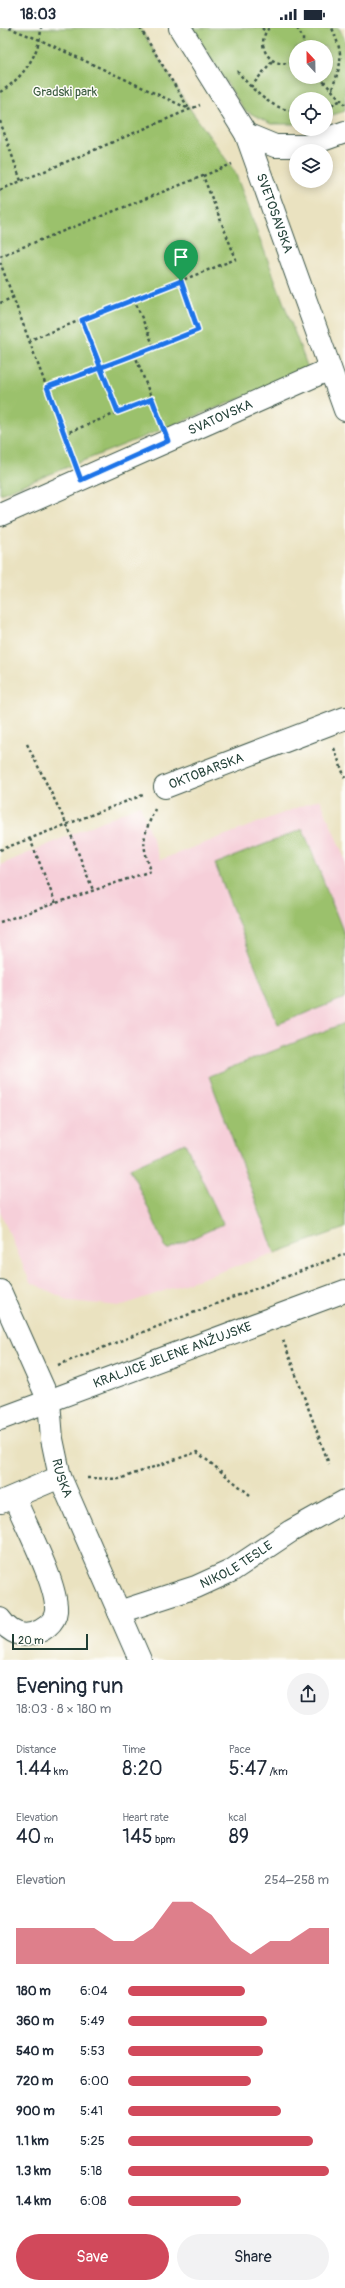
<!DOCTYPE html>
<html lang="en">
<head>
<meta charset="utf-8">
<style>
	:root { --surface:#fff; --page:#f2f2f3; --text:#1f2937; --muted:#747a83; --accent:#d1495b }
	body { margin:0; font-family:Pangolin,sans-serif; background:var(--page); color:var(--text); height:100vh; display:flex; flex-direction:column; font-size:15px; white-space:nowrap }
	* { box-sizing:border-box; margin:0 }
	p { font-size:13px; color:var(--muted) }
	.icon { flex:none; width:22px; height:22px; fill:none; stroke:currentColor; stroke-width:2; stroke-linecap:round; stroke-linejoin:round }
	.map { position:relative; height:1632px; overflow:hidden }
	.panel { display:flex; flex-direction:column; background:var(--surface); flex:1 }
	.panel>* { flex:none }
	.needle { width:26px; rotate:338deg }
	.controls { position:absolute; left:289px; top:12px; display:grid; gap:8px }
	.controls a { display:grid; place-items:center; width:44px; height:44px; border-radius:50%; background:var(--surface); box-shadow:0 2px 10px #0003; font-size:20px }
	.scale { position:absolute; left:12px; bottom:10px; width:76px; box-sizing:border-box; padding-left:4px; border:2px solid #1f3d34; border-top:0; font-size:11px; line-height:14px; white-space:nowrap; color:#1f3d34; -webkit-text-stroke:3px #fdfcf7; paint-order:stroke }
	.pin { position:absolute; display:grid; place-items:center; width:34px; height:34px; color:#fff; margin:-41px -17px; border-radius:50% 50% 50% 0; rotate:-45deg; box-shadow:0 0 4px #0007 }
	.pin .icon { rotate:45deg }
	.round { display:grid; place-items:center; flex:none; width:42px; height:42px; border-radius:21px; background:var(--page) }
	.overview { display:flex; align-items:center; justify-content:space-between; height:68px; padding:0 16px }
	h1 { font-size:22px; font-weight:600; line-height:30px }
	.metrics { display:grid; grid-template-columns:repeat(3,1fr); gap:6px; height:68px; padding:4px 16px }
	.metrics div { display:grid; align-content:center }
	.metrics b { font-size:20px; font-weight:600 }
	.metrics small { font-size:11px; font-weight:400 }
	.metrics p { font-size:11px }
	.chart { height:112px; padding:8px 16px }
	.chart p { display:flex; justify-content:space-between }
	.chart svg { width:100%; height:72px; margin-top:4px; fill:var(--accent); opacity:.7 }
	.action { display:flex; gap:8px; margin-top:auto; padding:8px 16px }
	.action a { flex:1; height:46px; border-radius:24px; background:var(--accent); color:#fff; font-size:16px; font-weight:600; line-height:46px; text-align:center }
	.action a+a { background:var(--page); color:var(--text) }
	ul { padding:0 16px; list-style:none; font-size:13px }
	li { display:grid; grid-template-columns:64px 48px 1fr; align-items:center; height:30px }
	li i { height:10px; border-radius:5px; background:var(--accent) }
	.status { display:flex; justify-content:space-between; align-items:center; height:28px; padding:0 20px; background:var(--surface); direction:ltr }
	.status svg { height:11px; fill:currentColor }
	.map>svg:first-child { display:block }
</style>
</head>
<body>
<div class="status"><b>18:03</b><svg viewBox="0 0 49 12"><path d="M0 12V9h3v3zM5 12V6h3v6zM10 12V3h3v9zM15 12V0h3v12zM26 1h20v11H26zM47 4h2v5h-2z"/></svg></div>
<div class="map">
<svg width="345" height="1632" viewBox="0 0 345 1632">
	<rect width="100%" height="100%" fill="#fdfcf7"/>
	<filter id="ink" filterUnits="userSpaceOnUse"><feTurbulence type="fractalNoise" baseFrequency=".025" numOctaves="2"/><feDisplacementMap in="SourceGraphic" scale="8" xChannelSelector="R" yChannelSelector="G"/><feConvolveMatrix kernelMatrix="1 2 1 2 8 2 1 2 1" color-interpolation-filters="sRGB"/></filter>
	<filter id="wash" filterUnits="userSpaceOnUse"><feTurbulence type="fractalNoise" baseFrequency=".012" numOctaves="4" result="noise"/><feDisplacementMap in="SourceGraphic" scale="16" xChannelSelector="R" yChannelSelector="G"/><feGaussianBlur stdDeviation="0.9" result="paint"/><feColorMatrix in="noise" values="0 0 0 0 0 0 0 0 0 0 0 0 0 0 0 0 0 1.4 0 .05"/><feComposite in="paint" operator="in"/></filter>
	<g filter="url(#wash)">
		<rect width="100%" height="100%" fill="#eae2c0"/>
		<path fill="#f6cfd9" d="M320 771 345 831V995L209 1048 275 1225 120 1278 70 1273 30 1254 0 1183V837L140 777 160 832Z"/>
		<path fill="#9bc16c" stroke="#5d7f50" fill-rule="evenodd" d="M0 0H140L190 81 235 144 309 343 0 466Z
			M192 0H339L345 12V83L326 89V71H296V96H271L244 82ZM296 19H326V49H296Z
			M303 801 345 908V970L278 996 215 836Z
			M345 995V1200L275 1225 209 1048Z
			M185 1115 223 1196 167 1222 130 1140Z"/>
	</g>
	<g filter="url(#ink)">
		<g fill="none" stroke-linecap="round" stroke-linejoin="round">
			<g stroke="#3d5649" stroke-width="24">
				<g id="minor">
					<path id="s1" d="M180 0 246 106 345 382"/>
					<path d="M246 106 275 118H306L345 104"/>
					<path id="s2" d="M0 487 330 341"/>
					<path id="s3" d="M165 759 345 690"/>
					<path id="s4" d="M0 1263 49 1373 52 1411 60 1449 140 1632"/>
					<path id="s5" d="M0 1391 345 1263"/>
					<path d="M1 1474 60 1449"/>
					<path id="s6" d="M119 1584 196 1559 231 1543 291 1503 345 1473"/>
					<path d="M0 1591C7 1601 18 1609 31 1606 42 1604 55 1595 56 1583 58 1557 25 1496 14 1469"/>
				</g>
			</g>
			<path stroke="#3d5649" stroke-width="2.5" stroke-dasharray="3 3" stroke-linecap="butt" d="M9 0 40 12 189 81
				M140 0 189 81
				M262 0 266 4
				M269 0C252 19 275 46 296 31
				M297 0 303 10V19
				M237 43C252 61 271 82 296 83
				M319 49 345 76
				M251 59 272 33
				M332 61C342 33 344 29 332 0
				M0 64C22 51 40 26 41 0
				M326 79 342 72
				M0 93 21 153
				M203 148 232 136
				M0 162 200 77
				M0 228 203 148 236 231 30 312
				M0 234 72 428
				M134 271 154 319
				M0 275 14 269
				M82 292 118 384
				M47 359 135 327
				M159 390 135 327 198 301 181 253
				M64 406 152 371
				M27 716 67 797 93 862
				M334 720 345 750
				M30 811 56 876
				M0 822 143 767
				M0 894 151 843C141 813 142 811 155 781
				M283 1312 329 1436
				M58 1337 345 1226
				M87 1450 119 1451 197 1424 250 1467"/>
			<use href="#minor" stroke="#fff" stroke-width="22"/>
		</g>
	</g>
	<g fill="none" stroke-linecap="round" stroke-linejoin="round" filter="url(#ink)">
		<g stroke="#fff" stroke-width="8">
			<path id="route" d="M181 253 198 302C148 322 98 341 47 359L81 452 168 413 152 371 118 384 82 292 181 253"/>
		</g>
		<use href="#route" stroke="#1a73e8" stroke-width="5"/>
	</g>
	<g text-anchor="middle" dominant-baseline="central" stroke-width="3" stroke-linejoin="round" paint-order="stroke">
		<g font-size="13" fill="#3e5e42" stroke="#fdfcf7">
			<text x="65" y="64">Gradski park</text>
		</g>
		<g font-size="13" fill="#1f3d34" stroke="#fdfcf7">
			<text stroke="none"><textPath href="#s1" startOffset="209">SVETOSAVSKA</textPath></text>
			<text stroke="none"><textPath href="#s2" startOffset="241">SVATOVSKA</textPath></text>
			<text stroke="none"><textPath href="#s3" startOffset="44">OKTOBARSKA</textPath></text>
			<text stroke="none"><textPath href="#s5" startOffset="184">KRALJICE JELENE ANŽUJSKE</textPath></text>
			<text stroke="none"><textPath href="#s4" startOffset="199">RUSKA</textPath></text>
			<text stroke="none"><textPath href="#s6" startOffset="127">NIKOLE TESLE</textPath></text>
		</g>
	</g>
</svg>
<div class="controls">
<a><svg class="needle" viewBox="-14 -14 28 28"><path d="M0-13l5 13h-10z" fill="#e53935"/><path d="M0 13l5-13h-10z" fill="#747a83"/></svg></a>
<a><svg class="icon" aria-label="locate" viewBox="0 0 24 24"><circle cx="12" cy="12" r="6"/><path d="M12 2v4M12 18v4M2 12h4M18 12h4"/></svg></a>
<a><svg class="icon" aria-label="layers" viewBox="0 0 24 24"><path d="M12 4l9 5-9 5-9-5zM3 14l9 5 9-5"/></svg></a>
</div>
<div class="scale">20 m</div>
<div class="pin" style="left:181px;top:253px;background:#1e9e55"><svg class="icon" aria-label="arrive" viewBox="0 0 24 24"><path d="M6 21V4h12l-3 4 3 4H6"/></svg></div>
</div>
<section class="panel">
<div class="overview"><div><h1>Evening run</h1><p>18:03 · 8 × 180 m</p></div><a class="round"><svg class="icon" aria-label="share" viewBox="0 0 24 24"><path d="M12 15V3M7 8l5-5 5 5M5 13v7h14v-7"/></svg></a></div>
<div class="metrics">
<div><p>Distance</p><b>1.44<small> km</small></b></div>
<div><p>Time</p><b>8:20</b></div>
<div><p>Pace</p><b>5:47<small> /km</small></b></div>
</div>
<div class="metrics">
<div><p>Elevation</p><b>40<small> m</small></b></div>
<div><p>Heart rate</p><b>145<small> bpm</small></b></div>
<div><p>kcal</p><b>89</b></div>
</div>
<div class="chart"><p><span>Elevation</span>254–258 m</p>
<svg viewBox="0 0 160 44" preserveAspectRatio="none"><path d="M0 44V22L10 22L20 22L30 22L40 22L50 30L60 30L70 22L80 6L90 6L100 14L110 30L120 38L130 30L140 30L150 22L160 22V44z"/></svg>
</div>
<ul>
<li><b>180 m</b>6:04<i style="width:58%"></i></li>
<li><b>360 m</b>5:49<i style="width:69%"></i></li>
<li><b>540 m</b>5:53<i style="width:67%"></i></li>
<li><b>720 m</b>6:00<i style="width:61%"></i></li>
<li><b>900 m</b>5:41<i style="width:76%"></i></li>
<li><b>1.1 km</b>5:25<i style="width:92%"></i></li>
<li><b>1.3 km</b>5:18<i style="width:100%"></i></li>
<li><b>1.4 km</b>6:08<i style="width:56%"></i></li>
</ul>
<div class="action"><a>Save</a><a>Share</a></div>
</section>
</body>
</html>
